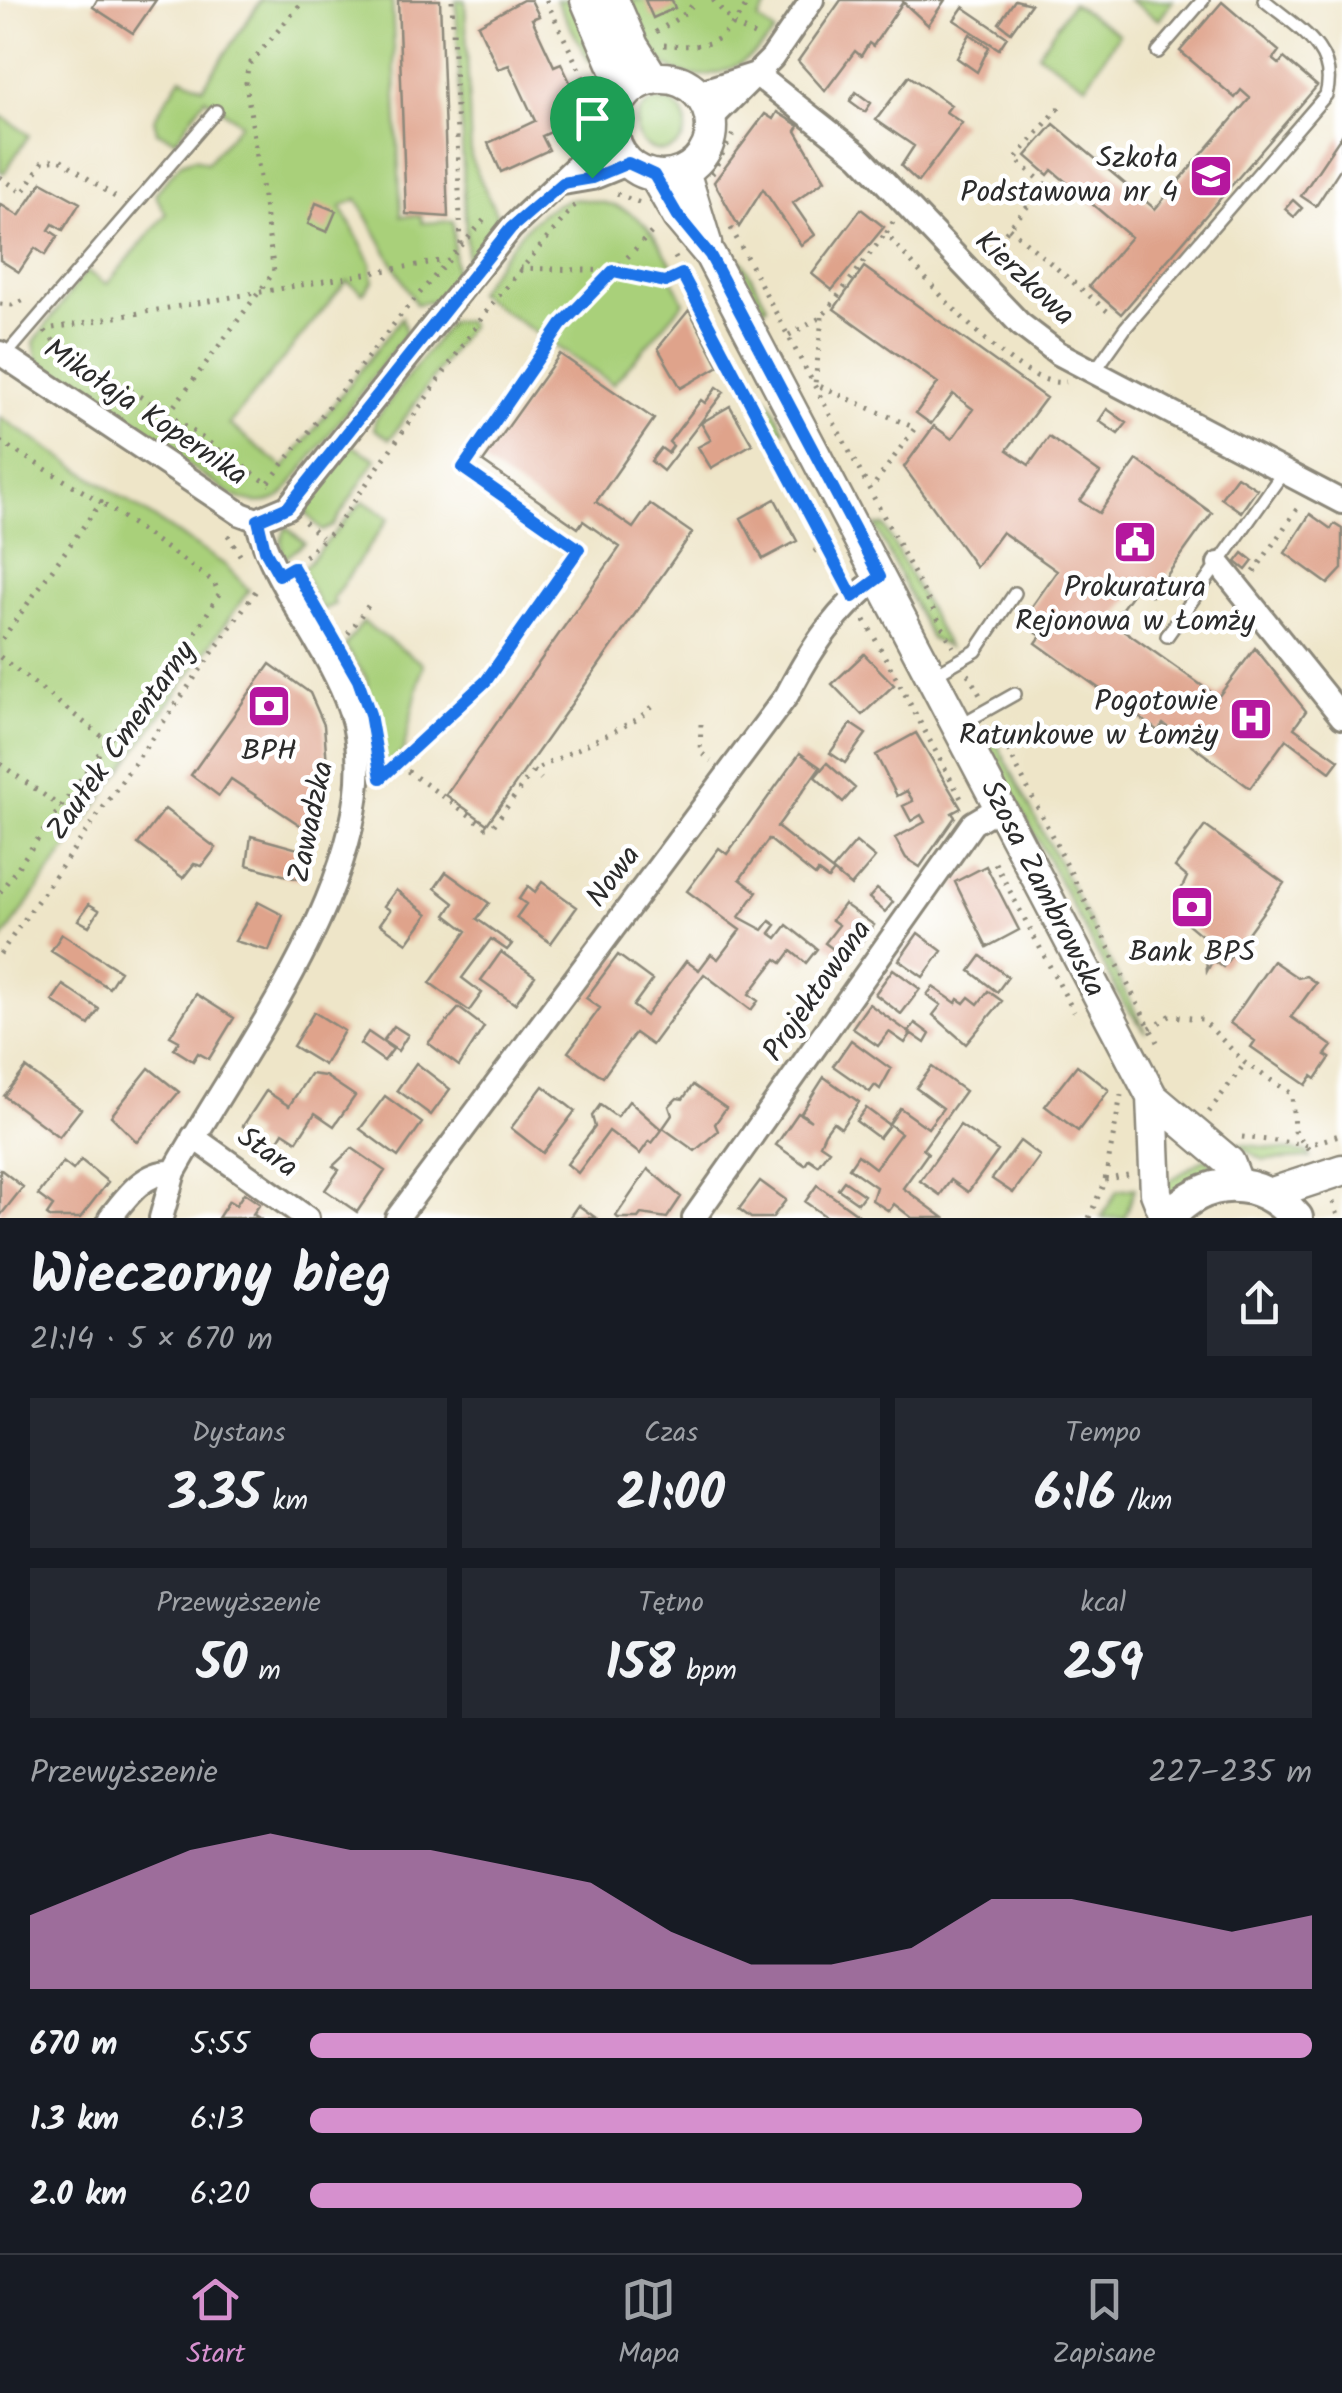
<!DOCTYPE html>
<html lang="pl">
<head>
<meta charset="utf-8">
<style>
	:root { --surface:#171b24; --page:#242831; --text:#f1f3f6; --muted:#9ea1a6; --line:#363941; --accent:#d690ce }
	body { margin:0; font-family:Kalam,sans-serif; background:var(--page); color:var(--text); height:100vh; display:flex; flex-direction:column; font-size:38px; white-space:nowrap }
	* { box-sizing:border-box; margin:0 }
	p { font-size:32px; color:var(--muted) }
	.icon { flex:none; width:55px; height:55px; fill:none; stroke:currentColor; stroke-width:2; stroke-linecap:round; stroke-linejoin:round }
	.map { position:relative; height:1218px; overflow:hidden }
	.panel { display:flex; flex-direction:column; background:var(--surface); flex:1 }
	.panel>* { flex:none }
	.pin { position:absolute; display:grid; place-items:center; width:85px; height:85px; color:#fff; margin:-102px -42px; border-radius:50% 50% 50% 0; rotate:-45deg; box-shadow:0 0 10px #0007 }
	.pin .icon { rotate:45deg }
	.round { display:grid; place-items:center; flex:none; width:105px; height:105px; border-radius:0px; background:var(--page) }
	.headline { display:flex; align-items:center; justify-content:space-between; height:170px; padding:0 30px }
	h1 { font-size:55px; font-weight:600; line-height:75px }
	.stats { display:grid; grid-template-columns:repeat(3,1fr); gap:15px; height:170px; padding:10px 30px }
	.stats div { display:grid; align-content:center; border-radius:0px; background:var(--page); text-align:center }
	.stats b { font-size:50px; font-weight:600 }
	.stats small { font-size:28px; font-weight:400 }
	.stats p { font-size:28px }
	.chart { height:280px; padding:20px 30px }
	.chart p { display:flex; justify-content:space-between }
	.chart svg { width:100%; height:180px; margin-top:10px; fill:var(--accent); opacity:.7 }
	ul { padding:0 30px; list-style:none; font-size:32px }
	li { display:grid; grid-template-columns:160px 120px 1fr; align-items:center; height:75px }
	li i { height:25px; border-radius:12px; background:var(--accent) }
	.tab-bar { display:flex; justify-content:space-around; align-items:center; height:140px; border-top:2px solid var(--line); background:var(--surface); font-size:28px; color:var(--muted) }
	.tab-bar a { display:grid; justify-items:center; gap:5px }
	.tab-bar .active { color:var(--accent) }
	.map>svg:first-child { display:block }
</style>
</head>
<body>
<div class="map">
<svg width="1342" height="1218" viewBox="0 0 1342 1218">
	<rect width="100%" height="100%" fill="#fff"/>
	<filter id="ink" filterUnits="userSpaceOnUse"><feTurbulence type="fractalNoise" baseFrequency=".01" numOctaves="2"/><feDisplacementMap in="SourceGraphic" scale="20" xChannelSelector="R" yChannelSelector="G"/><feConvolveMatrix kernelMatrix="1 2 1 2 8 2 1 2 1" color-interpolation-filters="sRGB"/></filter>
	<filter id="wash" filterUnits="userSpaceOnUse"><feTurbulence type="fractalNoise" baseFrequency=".0048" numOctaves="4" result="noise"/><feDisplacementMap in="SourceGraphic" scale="40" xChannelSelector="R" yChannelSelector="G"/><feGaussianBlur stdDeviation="2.25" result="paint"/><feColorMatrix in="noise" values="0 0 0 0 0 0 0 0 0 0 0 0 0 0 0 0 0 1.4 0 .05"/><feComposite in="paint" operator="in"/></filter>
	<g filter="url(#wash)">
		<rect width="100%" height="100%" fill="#eee5c8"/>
		<path fill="#a9d07a" stroke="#6a7e52" stroke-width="2.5" d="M261 0H392L401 216H421L422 223 453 221 455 277 437 300 416 304 357 199 341 207 371 263 373 281 363 293 347 281 229 424 284 468 402 317 406 333 284 494C267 508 244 503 227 492L37 360 34 342 86 271 107 284 166 214 155 194 181 163 195 158 207 163 241 123 205 98 176 140 157 132 154 119 181 77 203 87Z
			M456 0H465L471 159 499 220 467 261Z
			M556 0H576L601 56 589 61Z
			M620 0H771L758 20 775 32C750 67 689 98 654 54 641 38 631 18 620 0Z
			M1129 0H1173L1159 20Z
			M1072 3 1119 34 1086 85 1038 54Z
			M636 126a25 25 0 1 1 50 0a25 25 0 1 1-50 0Z
			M0 115 29 135 4 173 0 171Z
			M572 199C633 202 649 221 676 273L671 276 684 302 613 384 476 293C499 262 531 207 572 199Z
			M742 260 767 305 765 308 759 307 740 284 732 263Z
			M466 321 470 325 390 439 374 429 375 420 450 322Z
			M744 375 771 403 784 430 776 434Z
			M0 417 225 565 249 590 0 943Z
			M351 445 376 459 333 526 322 531 302 508Z
			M798 458 831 530 827 532 789 462Z
			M363 501 389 518 333 598 335 604 322 610 302 570Z
			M875 525 884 526 948 647 931 639Z
			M286 527 305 543 283 560 281 541Z
			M363 622 423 664 403 752 384 767 366 678 345 646Z
			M991 732 1146 1032 1124 1004 989 747Z
			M1232 1143 1308 1153 1310 1158 1264 1160Z
			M1206 1158 1223 1176 1169 1204 1164 1184Z
			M1135 1188 1125 1218H1101L1117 1191Z"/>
		<g id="blocks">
			<path fill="#dfa38b" d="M97 0H156L133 33 93 7Z
				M398 0H440L448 217 406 214Z
				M523 0H531L539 16 532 19 554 66 561 63 586 116 542 136 549 150 501 172 488 143 535 121 509 65 498 69 478 25Z
				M645 0H672L675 8 653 18Z
				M841 0H945L928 25 903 2 873 46 869 43 861 56 855 51 825 91 798 61Z
				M1015 0 1031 4 1011 32 999 23Z
				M1222 2 1279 51 1273 59 1279 64 1284 58 1317 86 1121 314 1089 286 1131 237 1052 170 1048 175 1026 156 1054 124 1155 209 1250 98 1241 90 1235 98 1180 51Z
				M963 7 1007 37 999 49 954 20Z
				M970 34 989 47 977 72 957 58Z
				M909 76 951 105 946 112 962 123 918 182 901 166 914 146 876 120Z
				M856 92 871 103 865 112 850 101Z
				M777 112 799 126 796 131 825 180 793 203 815 235 801 245 763 189 739 227 714 182 765 114 773 119Z
				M1342 135V166L1316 206 1301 196Z
				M42 182 80 203 63 230 53 224 49 230 58 236 45 255 35 248 19 272 0 260V204L19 216Z
				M1293 200 1302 208 1294 217 1285 209Z
				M316 203 336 211 327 232 308 224Z
				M861 209 884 227 832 290 812 274Z
				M864 267 1046 398 1007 450 1029 465 1049 437 1100 473 1080 501 1099 513 1137 460 1212 513 1152 596 1138 586 1112 622 1218 697 1255 648 1306 711 1294 728 1339 760 1330 772 1286 739 1250 788 1163 724 1158 731 1036 643 1041 636 1021 622 1057 571 1002 532 976 567 904 467 934 426 952 439 973 409 953 394 931 424 916 413 938 383 834 309Z
				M689 310 719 366 681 388 658 348Z
				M560 354 654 419 596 502 633 528 650 504 692 533 487 824 446 795 620 547 583 521 578 528 483 462Z
				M717 387 724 392 663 471 651 461 661 448 668 453 673 446 669 442 701 400 705 403Z
				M730 406 752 444 711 468 698 447 711 440 701 423Z
				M1107 409 1127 423 1118 434 1099 421Z
				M1237 476 1257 489 1241 512 1221 498Z
				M775 499 797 541 763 559 741 518Z
				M1310 514 1331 529 1334 524 1342 529V569L1328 584 1285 553Z
				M1243 553 1253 561 1246 570 1236 562Z
				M864 654 894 685 862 715 832 684Z
				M270 664 310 693 324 725 328 778 312 847 302 845 306 829 231 779 219 796 191 775Z
				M851 724 866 734 845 763 830 753Z
				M916 733 961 808 952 813 955 817 920 867 906 858 895 838 925 822 921 815 911 821 903 806 913 801 907 791 897 796 876 755Z
				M800 753 820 767 777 827 834 872 828 879 818 872 815 876 769 839 740 879 757 892 739 917 763 930 770 921 776 925 770 933 777 938 787 925 817 949 806 963 791 951 782 963 776 959 749 994 758 1001 751 1010 704 974 652 1045 635 1033 603 1077 568 1052 600 1008 586 998 618 955 652 980 633 1006 646 1016 686 961 699 970 711 954 718 959 740 930 687 891 719 848 727 854Z
				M827 763 855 788 843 802 815 777Z
				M165 809 216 848 202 866 194 864 183 878 138 844Z
				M1205 826 1284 883 1223 967 1213 960 1207 971 1205 938 1187 923 1180 911V892L1187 877 1175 867Z
				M251 836 309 852 301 880 247 865Z
				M856 842 875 858 851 886 832 870Z
				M986 866 1019 930 987 947 955 882Z
				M446 872 489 903 477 919 512 944 507 950 491 939 462 978 482 993 469 1011 430 983 467 931 446 915 454 903 435 888Z
				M542 882 577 907 551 943 516 918 526 904 519 899 528 886 535 892Z
				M877 889 893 902 885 912 869 898Z
				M396 890 428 914 407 943 380 924 390 910 384 906Z
				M258 902 283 915 269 951 235 941Z
				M89 904 99 910 89 926 78 920Z
				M844 904 874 925 848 960 825 943 839 925 832 920Z
				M918 933 942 951 923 977 899 960Z
				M62 934 120 971 109 988 51 951Z
				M501 952 535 976 515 1004 481 980Z
				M981 956 1008 977 997 992 970 971Z
				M1273 961 1298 978 1306 976 1316 983 1291 1017 1332 1046 1325 1055 1330 1058 1316 1079 1312 1076 1306 1085 1251 1047 1255 1041 1230 1023Z
				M893 969 920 989 901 1014 875 994Z
				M63 985 99 1009 89 1025 52 1001Z
				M933 987 956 1003 958 999 964 1003 969 997 978 1004 988 991 1002 1001 966 1044 933 1015 941 1005 927 995Z
				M196 994 234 1018 209 1059 198 1053 193 1061 174 1049 179 1041 170 1036Z
				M869 1004 911 1034 905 1043 889 1032 878 1046 852 1028Z
				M459 1008 484 1027 459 1066 428 1043Z
				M314 1012 344 1031 324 1065 293 1046Z
				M915 1023 930 1034 925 1043 909 1032Z
				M394 1026 408 1035 398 1051 383 1041Z
				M368 1032 393 1049 384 1061 360 1044Z
				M851 1040 891 1069 880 1089 875 1085 870 1092 833 1066Z
				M416 1063 450 1089 431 1115 397 1090Z
				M1077 1065 1109 1090 1078 1131 1045 1106Z
				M932 1067 965 1091 923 1149 928 1153 903 1188 944 1218H912L894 1204 889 1211 872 1200 876 1187 849 1168 858 1155 875 1168 901 1133 889 1124 900 1108 928 1128 943 1108 916 1088Z
				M26 1068 81 1109 59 1137 4 1096Z
				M149 1068 179 1092 137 1142 111 1116Z
				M310 1074 325 1076 355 1096 334 1126 315 1113 297 1141 283 1132 271 1152 252 1140 255 1134 243 1126 266 1091 289 1106Z
				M824 1077 859 1102 841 1128 833 1122 825 1133 820 1144 829 1150 818 1165 809 1159 805 1165 776 1145 798 1113 811 1121 801 1113Z
				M693 1085 726 1108 715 1124 718 1131 695 1151 663 1128 672 1115 669 1106 677 1098 683 1099Z
				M543 1086 575 1111 543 1153 511 1128Z
				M385 1096 422 1123 398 1157 360 1129Z
				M629 1101 662 1130 652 1143 649 1141 640 1154 609 1131 578 1173 567 1164 595 1127 592 1116 600 1105 617 1117Z
				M866 1108 889 1125 879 1138 856 1121Z
				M960 1125 998 1151 968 1192 951 1180 940 1195 920 1181Z
				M1020 1141 1040 1156 1013 1193 992 1179Z
				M352 1148 385 1171 357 1212 325 1190 339 1170 333 1166Z
				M81 1160 108 1182 80 1218H51L47 1215 53 1206 38 1195 63 1162 73 1170Z
				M0 1169 23 1187 0 1216Z
				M648 1169 681 1197 667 1218 641 1214 638 1218H618L616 1216Z
				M760 1181 786 1200 772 1218H751L739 1209Z
				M844 1181 864 1195 858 1203 838 1189Z
				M817 1185 863 1218H828L805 1202Z
				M244 1193 260 1204 253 1214 259 1218H218L229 1201 236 1205Z
				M578 1205 596 1218H569Z"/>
		</g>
	</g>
	<g filter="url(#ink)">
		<use href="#blocks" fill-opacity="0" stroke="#8c887a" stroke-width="2.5"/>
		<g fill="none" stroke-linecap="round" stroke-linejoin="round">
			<g stroke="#8c887a" stroke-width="16">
				<path id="service" d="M1158 52 1203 0
					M5 356 216 111
					M1094 372 1126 327 1326 95C1339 49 1296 27 1264 0
					M1167 636 1284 471
					M932 676 976 651 1015 593
					M958 726 1015 694"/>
			</g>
			<g stroke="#8c887a" stroke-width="28">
				<path id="minor" d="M756 74 859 155 1020 324 1058 353 1342 502
					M697 93 753 75
					M710 120 772 58 812 0
					M563 183 592 178 629 163
					M0 353 241 514 257 520
					M257 520 288 507 511 228 584 159 615 141
					M1219 564 1342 717
					M193 1137 307 1218
					M110 1218C126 1197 145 1170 174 1172
					M161 1218 174 1172C240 1052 397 852 350 710 327 642 274 589 257 520
					M397 1218 787 695C812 647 836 610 880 577
					M694 1218 973 823 1000 807"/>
			</g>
			<g stroke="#8c887a" stroke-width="35">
				<path id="tertiary" d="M586 0 626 94
					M613 0 633 46 654 79
					M613 127a49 49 0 1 1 98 0a49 49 0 1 1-98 0Z
					M684 171 706 243
					M654 175 678 217 710 255 1152 1097 1229 1162 1238 1185
					M1152 1097 1156 1193 1166 1218
					M1269 1194 1342 1170"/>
			</g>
			<g stroke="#8c887a" stroke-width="38">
				<path id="secondary" d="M1168 1218C1204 1176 1260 1174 1296 1218"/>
			</g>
			<path stroke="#8c887a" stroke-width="5" stroke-dasharray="2.5 8" stroke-linecap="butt" d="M452 0 461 245
				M546 0 598 109 590 128
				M713 0 734 25 758 37
				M656 32 686 13 696 0
				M664 45C717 48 720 44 750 0
				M712 174 735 130
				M0 177 23 193 43 161 60 159 118 199
				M617 194 640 203
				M893 222 886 234C921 271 1014 390 1066 382
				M731 228 953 647
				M1009 228 1113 316
				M985 256 1046 185 1015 159 1058 109 1064 114
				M675 257 843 580
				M520 268 613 271 665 282 682 274
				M0 304 12 305 30 298
				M822 317 815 384 915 428 871 489
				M53 328 446 260
				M45 331 56 344 168 414 270 485
				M789 335 822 317 885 234
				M168 414 274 272 246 83 248 66 304 0
				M0 442 101 502 0 642
				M269 482 405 310 484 220
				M305 522 321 537
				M228 535 243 560
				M814 552 826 544
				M297 563 335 529 488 309 575 205
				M1254 572 1301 503
				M865 620 964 804
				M342 642 370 603
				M0 657 108 741
				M968 674 980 695
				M994 722 1157 1042
				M701 724 700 752 711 761
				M0 764 61 807
				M399 765 486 827 493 826 533 771 638 719 657 703
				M533 771 541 779
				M381 778 486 681 579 549 463 468 561 325 655 229
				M995 863 1074 1012
				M0 892 108 741 193 637 219 594 214 582 101 502
				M0 954 260 585
				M1150 1028 1170 1016 1202 1019 1245 1063 1292 1094 1294 1131 1313 1155
				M1209 1112 1245 1063
				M1242 1137 1309 1145 1342 1134
				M1105 1180 1132 1174
				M1333 1202 1339 1218
				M1089 1218 1105 1180 1121 1095"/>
			<use href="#service" stroke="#fff" stroke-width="11"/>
			<use href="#minor" stroke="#fff" stroke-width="22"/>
			<use href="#tertiary" stroke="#fff" stroke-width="30"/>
			<use href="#secondary" stroke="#fff" stroke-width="32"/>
		</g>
	</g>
	<g fill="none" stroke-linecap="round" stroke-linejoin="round" filter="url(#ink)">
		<g stroke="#fff" stroke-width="20">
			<path id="route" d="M628 163 654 175 678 216 710 255 880 577 853 597 682 274 665 282 613 271 561 325 463 468 579 549 486 681 381 778 370 714 358 680 293 567 279 575 265 550 258 520 288 507 511 228 563 183 592 178Z"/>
		</g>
		<use href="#route" stroke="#1a73e8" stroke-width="12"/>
	</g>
	<defs>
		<g id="school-square" transform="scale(2.25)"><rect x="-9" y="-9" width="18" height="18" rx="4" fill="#b5179e" stroke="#fff"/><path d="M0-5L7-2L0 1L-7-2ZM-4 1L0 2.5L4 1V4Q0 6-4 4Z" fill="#fff"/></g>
		<g id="civic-square" transform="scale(2.25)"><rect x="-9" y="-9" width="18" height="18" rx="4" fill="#b5179e" stroke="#fff"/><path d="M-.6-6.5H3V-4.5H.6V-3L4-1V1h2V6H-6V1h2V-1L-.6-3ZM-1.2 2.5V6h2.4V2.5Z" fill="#fff"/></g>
		<g id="bank-square" transform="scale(2.25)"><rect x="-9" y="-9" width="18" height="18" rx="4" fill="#b5179e" stroke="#fff"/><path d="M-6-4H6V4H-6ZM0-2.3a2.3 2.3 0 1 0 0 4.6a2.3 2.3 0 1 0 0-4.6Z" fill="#fff"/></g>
		<g id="hospital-square" transform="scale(2.25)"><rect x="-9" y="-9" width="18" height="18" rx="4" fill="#b5179e" stroke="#fff"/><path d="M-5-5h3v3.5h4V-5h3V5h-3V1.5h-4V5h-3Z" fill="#fff"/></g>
	</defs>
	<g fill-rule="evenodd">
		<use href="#school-square" x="1211" y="176"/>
		<use href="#civic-square" x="1135" y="542"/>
		<use href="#bank-square" x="269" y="706"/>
		<use href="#hospital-square" x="1251" y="719"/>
		<use href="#bank-square" x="1192" y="907"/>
	</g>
	<g text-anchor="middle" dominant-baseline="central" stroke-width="9" stroke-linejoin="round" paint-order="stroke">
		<g font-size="30" fill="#2b2b2b" stroke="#fff">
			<text x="1178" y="159" text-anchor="end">Szkoła<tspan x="1178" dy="34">Podstawowa nr 4</tspan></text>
			<text x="1135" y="588">Prokuratura<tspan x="1135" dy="34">Rejonowa w Łomży</tspan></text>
			<text x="1218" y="702" text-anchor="end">Pogotowie<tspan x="1218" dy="34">Ratunkowe w Łomży</tspan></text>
			<text x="269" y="752">BPH</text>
			<text x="1192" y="953">Bank BPS</text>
		</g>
		<g font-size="30" fill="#2b2b2b" stroke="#fff">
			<text transform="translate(1024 279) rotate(43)">Kierzkowa</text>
			<text transform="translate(145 413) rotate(34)">Mikołaja Kopernika</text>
			<text transform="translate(122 741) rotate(-55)">Zaułek Cmentarny</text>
			<text transform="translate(312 822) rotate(-78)">Zawadzka</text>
			<text transform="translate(614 877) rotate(-53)">Nowa</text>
			<text transform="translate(1042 889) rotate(63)">Szosa Zambrowska</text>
			<text transform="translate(818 991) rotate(-55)">Projektowana</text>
			<text transform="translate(267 1153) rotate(35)">Stara</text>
		</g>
	</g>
</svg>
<div class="pin" style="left:592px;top:178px;background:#1e9e55"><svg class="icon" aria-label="arrive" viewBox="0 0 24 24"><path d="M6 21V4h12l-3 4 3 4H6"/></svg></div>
</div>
<section class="panel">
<div class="headline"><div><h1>Wieczorny bieg</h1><p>21:14 · 5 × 670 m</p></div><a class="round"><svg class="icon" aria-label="share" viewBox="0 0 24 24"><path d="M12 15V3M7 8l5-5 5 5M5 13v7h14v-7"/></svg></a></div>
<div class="stats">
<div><p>Dystans</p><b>3.35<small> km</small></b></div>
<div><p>Czas</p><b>21:00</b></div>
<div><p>Tempo</p><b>6:16<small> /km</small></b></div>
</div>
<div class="stats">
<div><p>Przewyższenie</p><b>50<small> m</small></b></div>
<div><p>Tętno</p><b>158<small> bpm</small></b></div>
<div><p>kcal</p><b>259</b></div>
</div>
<div class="chart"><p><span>Przewyższenie</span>227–235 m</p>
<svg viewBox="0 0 160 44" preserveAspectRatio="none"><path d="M0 44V26L10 18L20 10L30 6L40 10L50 10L60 14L70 18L80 30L90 38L100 38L110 34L120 22L130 22L140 26L150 30L160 26V44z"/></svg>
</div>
<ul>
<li><b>670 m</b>5:55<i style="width:100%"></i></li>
<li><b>1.3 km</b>6:13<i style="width:83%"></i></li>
<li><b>2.0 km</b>6:20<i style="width:77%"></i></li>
</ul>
</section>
<nav class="tab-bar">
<a class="active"><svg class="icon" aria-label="home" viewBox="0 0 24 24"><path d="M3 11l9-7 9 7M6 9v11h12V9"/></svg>Start</a>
<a><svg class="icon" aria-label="map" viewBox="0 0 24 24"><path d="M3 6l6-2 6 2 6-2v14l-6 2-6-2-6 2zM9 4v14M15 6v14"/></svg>Mapa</a>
<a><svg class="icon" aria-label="saved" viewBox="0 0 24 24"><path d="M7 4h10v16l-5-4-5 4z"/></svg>Zapisane</a>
</nav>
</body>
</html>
